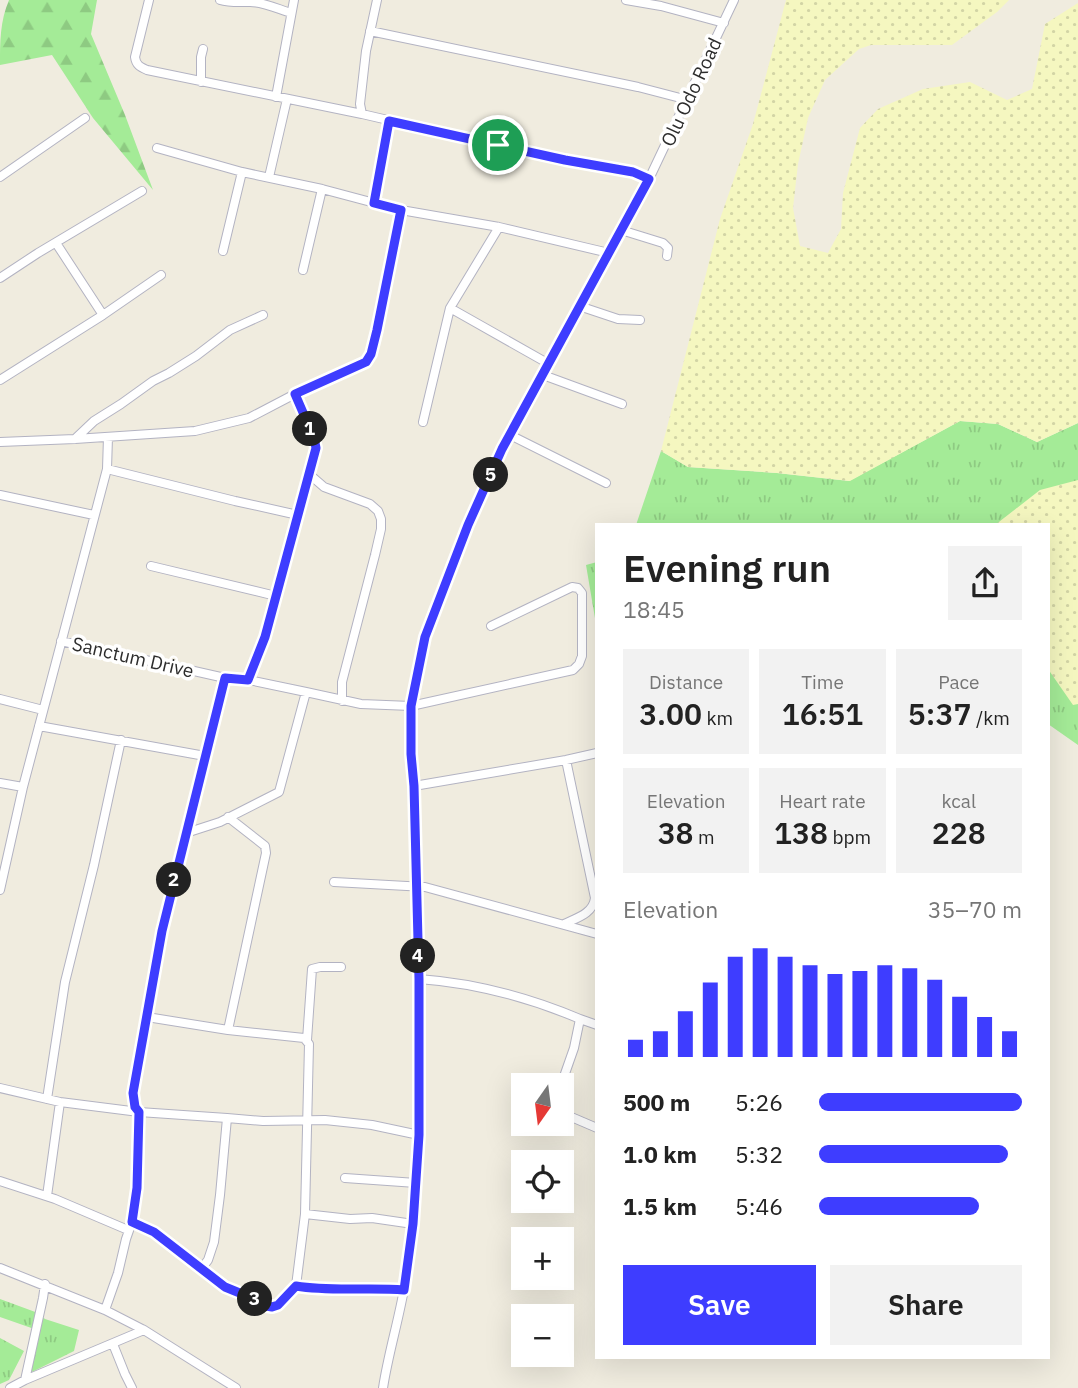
<!DOCTYPE html>
<html lang="en">
<head>
<meta charset="utf-8">
<style>
	:root { --surface:#fff; --page:#f2f2f2; --text:#222; --muted:#767676; --accent:#3e3dff }
	body { margin:0; font-family:"IBM Plex Sans",sans-serif; background:var(--page); color:var(--text); height:100vh; display:flex; flex-direction:column; font-size:26px; white-space:nowrap }
	* { box-sizing:border-box; margin:0 }
	p { font-size:23px; color:var(--muted) }
	.icon { flex:none; width:38px; height:38px; fill:none; stroke:currentColor; stroke-width:2; stroke-linecap:round; stroke-linejoin:round }
	.map { position:relative; flex:1; overflow:hidden }
	.drawer { position:absolute; left:595px; top:523px; width:455px; height:836px; display:flex; flex-direction:column; background:var(--surface); border-radius:0px; box-shadow:0 7px 28px #0002 }
	.drawer>* { flex:none }
	.needle { width:46px; rotate:194deg }
	.controls { position:absolute; left:511px; top:1073px; display:grid; gap:14px }
	.controls a { display:grid; place-items:center; width:63px; height:63px; border-radius:0px; background:var(--surface); box-shadow:0 7px 28px #0002; font-size:35px }
	.pin { position:absolute; display:grid; place-items:center; width:60px; height:60px; color:#fff; margin:-30px; border:4px solid #fff; border-radius:50%; box-shadow:0 2px 7px #0007 }
	.km { position:absolute; width:35px; height:35px; margin:-18px; border-radius:50%; background:#222; color:#fff; font-size:19px; line-height:35px; text-align:center }
	.round { display:grid; place-items:center; flex:none; width:74px; height:74px; border-radius:0px; background:var(--page) }
	.overview { display:flex; align-items:center; justify-content:space-between; height:119px; padding:0 28px }
	h1 { font-size:38px; font-weight:600; line-height:52px }
	.metrics { display:grid; grid-template-columns:repeat(3,1fr); gap:10px; height:119px; padding:7px 28px }
	.metrics div { display:grid; align-content:center; border-radius:0px; background:var(--page); text-align:center }
	.metrics b { font-size:30px; font-weight:600 }
	.metrics small { font-size:19px; font-weight:400 }
	.metrics p { font-size:19px }
	.chart { height:196px; padding:14px 28px }
	.chart p { display:flex; justify-content:space-between }
	.chart svg { width:100%; height:126px; margin-top:7px; stroke:var(--accent); stroke-width:6 }
	.button { display:flex; gap:14px; margin-top:auto; padding:14px 28px }
	.button a { flex:1; height:80px; border-radius:0px; background:var(--accent); color:#fff; font-size:28px; font-weight:600; line-height:80px; text-align:center }
	.button a+a { background:var(--page); color:var(--text) }
	ul { padding:0 28px; list-style:none; font-size:23px }
	li { display:grid; grid-template-columns:112px 84px 1fr; align-items:center; height:52px }
	li i { height:18px; border-radius:9px; background:var(--accent) }
	.map>svg:first-child { display:block }
</style>
</head>
<body>
<div class="map">
<svg width="1078" height="1388" viewBox="0 0 1078 1388">
	<defs>
		<pattern id="grass-tufts" width="24" height="20" patternUnits="userSpaceOnUse" patternTransform="scale(1.75)"><rect width="24" height="20" fill="#a4eb97"/><path d="M3 7l-1-3M5 7V3M7 7l1-3M15 17l-1-3M17 17v-4M19 17l1-3" fill="none" stroke="#8eca82"/></pattern>
		<pattern id="forest-firs" width="22" height="20" patternUnits="userSpaceOnUse" patternTransform="scale(1.75)"><rect width="22" height="20" fill="#a4eb97"/><path d="M5 1l3.5 6h-7zM16 11l3.5 6h-7z" fill="#8eca82"/></pattern>
		<pattern id="sand-dots" width="8" height="8" patternUnits="userSpaceOnUse" patternTransform="scale(1.75)"><rect width="8" height="8" fill="#f5f7c0"/><path d="M2 2h.1M6 6h.1" fill="none" stroke="#d2d4a5" stroke-width="1.8" stroke-linecap="round"/></pattern>
	</defs>
	<rect width="100%" height="100%" fill="#f0ecdf"/>
	<path fill="url(#grass-tufts)" d="M960 421 998 424 1037 442 1078 423V745L1048 724V525H636L661 451 688 467 777 473 849 481Z
		M597 562V630L586 565Z
		M0 1299 38 1313 45 1319 79 1330 74 1351 30 1373 40 1331 0 1317Z
		M0 1338 24 1351 9 1380 0 1384Z"/>
	<path fill="url(#forest-firs)" d="M9 0H97L91 34 125 115 153 190 93 118 52 55 0 65C0 42 0 21 9 0Z"/>
	<path fill="url(#sand-dots)" d="M786 0H1009L997 12 952 45H871L859 49 825 80 808 118 798 164 793 208 800 246 828 253 841 229 843 193 860 128 878 109 923 89 970 82 1007 100 1032 89 1045 24 1078 3V423L1037 442 998 424 960 421 850 481 777 473 688 467 661 451 720 219 753 124Z
		M1078 480V704L1073 705 1048 669V525H995L1040 490Z"/>
	<g fill="none" stroke-linecap="round" stroke-linejoin="round">
		<g stroke="#b3b3c2" stroke-width="10">
			<path id="minor" d="M149 0 135 57C136 65 140 67 147 70L362 114 565 161 633 172 649 179
				M220 0C230 3 239 2 250 2 263 2 278 9 291 13
				M626 0 661 6 724 23
				M370 31 638 87 688 100
				M201 82V57L203 49
				M276 97 294 0
				M362 114 360 104 366 51 377 0
				M157 148 242 172 322 189 401 210 499 227 609 253
				M0 177 85 118
				M269 177 287 99
				M374 203 389 121
				M621 230 663 243 668 248 667 256
				M56 243 103 315
				M223 251 242 172
				M303 270 322 189
				M0 278 38 253 142 191
				M579 306 618 319 640 320
				M450 308 549 364
				M543 375 622 404
				M0 380 103 315 161 275
				M295 394 314 438 316 448 309 474 324 487 370 504 378 511 381 519V529L375 555 342 682V701
				M423 422 450 308 499 227
				M510 435 606 483
				M108 437 107 469 235 501 298 515
				M75 439 94 421 121 404 153 381 169 373 196 356 230 330 263 315
				M0 442 75 439 195 431 249 418 295 394 366 362 371 354 377 330 401 210
				M0 495 94 515
				M151 566 276 596
				M61 641 225 678 249 680 306 692 361 704 411 706 573 670 579 664 582 656V593L578 588 572 587 491 626
				M249 680 265 637 309 474
				M0 699 43 710
				M39 726 205 756
				M0 783 23 787
				M414 786 566 760 597 753
				M186 833 220 822 279 792 306 692
				M334 882 425 887 597 934
				M0 890 23 787 107 469
				M564 924C576 918 593 914 595 898L566 760
				M419 979C474 983 528 997 580 1019L574 1048 561 1085
				M147 1017 228 1030 266 853 265 846 228 817
				M580 1019 597 1025
				M228 1030 304 1038 309 1044 305 1214 296 1286
				M307 1040 312 969 320 967H341
				M0 1088 60 1102 139 1112 227 1118
				M47 1099 65 982 94 865 121 740
				M562 1113 597 1128
				M345 1178 416 1183
				M0 1181 55 1199 128 1230
				M47 1196 60 1102
				M305 1214 350 1219 372 1218 413 1224
				M132 1222 137 1188 139 1112 135 1107 133 1093 162 931 225 678
				M0 1268 105 1310 144 1330 236 1388
				M202 1268 208 1260 214 1242 220 1195 227 1118 263 1121 325 1120 372 1125 419 1135
				M105 1310 118 1273 126 1239 132 1222 154 1232 225 1287 257 1300 266 1306 272 1307 278 1305 296 1286C332 1292 368 1287 404 1290
				M113 1344 125 1374 132 1388
				M25 1380 43 1298 45 1284
				M10 1388 25 1380 144 1330
				M383 1388C388 1355 398 1323 404 1289 408 1267 411 1244 413 1221 426 1076 416 930 414 786L411 754V706L425 637 468 525 502 449 649 179 734 0"/>
		</g>
		<use href="#minor" stroke="#fff" stroke-width="8"/>
	</g>
	<g fill="none" stroke-linecap="round" stroke-linejoin="round">
		<g stroke="#fff" stroke-width="14">
			<path id="route" d="M389 121 565 160 633 172 649 179 502 449 468 525 425 637 411 706V754L414 786 419 979V1135L413 1224 404 1290C368 1287 332 1292 296 1286L278 1305 272 1307 266 1306 257 1300 225 1287 154 1232 132 1222 137 1188 139 1112 135 1107 133 1093 162 931 225 678 248 680 265 637 316 448 314 438 295 394 366 362 371 354 377 330 401 210 374 203Z"/>
		</g>
		<use href="#route" stroke="#3e3dff" stroke-width="9"/>
	</g>
	<g text-anchor="middle" dominant-baseline="central" stroke-width="7" stroke-linejoin="round" paint-order="stroke">
		<g font-size="19" fill="#2d2d2d" stroke="#fff">
			<text transform="translate(691 92) rotate(-65)">Olu Odo Road</text>
			<text transform="translate(133 657) rotate(13)">Sanctum Drive</text>
		</g>
	</g>
</svg>
<div class="controls">
<a><svg class="needle" viewBox="-14 -14 28 28"><path d="M0-13l5 13h-10z" fill="#e53935"/><path d="M0 13l5-13h-10z" fill="#767676"/></svg></a>
<a><svg class="icon" aria-label="locate" viewBox="0 0 24 24"><circle cx="12" cy="12" r="6"/><path d="M12 2v4M12 18v4M2 12h4M18 12h4"/></svg></a>
<a>+</a>
<a>−</a>
</div>
<div class="pin" style="left:498px;top:145px;background:#1e9e55"><svg class="icon" aria-label="arrive" viewBox="0 0 24 24"><path d="M6 21V4h12l-3 4 3 4H6"/></svg></div>
<b class="km" style="left:310px;top:429px">1</b>
<b class="km" style="left:174px;top:880px">2</b>
<b class="km" style="left:255px;top:1299px">3</b>
<b class="km" style="left:418px;top:956px">4</b>
<b class="km" style="left:491px;top:475px">5</b>
<section class="drawer">
<div class="overview"><div><h1>Evening run</h1><p>18:45</p></div><a class="round"><svg class="icon" aria-label="share" viewBox="0 0 24 24"><path d="M12 15V3M7 8l5-5 5 5M5 13v7h14v-7"/></svg></a></div>
<div class="metrics">
<div><p>Distance</p><b>3.00<small> km</small></b></div>
<div><p>Time</p><b>16:51</b></div>
<div><p>Pace</p><b>5:37<small> /km</small></b></div>
</div>
<div class="metrics">
<div><p>Elevation</p><b>38<small> m</small></b></div>
<div><p>Heart rate</p><b>138<small> bpm</small></b></div>
<div><p>kcal</p><b>228</b></div>
</div>
<div class="chart"><p><span>Elevation</span>35–70 m</p>
<svg viewBox="0 0 160 44" preserveAspectRatio="none"><path d="M5 44V38M15 44V35M25 44V28M35 44V18M45 44V9M55 44V6M65 44V9M75 44V12M85 44V15M95 44V14M105 44V12M115 44V13M125 44V17M135 44V23M145 44V30M155 44V35"/></svg>
</div>
<ul>
<li><b>500 m</b>5:26<i style="width:100%"></i></li>
<li><b>1.0 km</b>5:32<i style="width:93%"></i></li>
<li><b>1.5 km</b>5:46<i style="width:79%"></i></li>
</ul>
<div class="button"><a>Save</a><a>Share</a></div>
</section>
</div>
</body>
</html>
